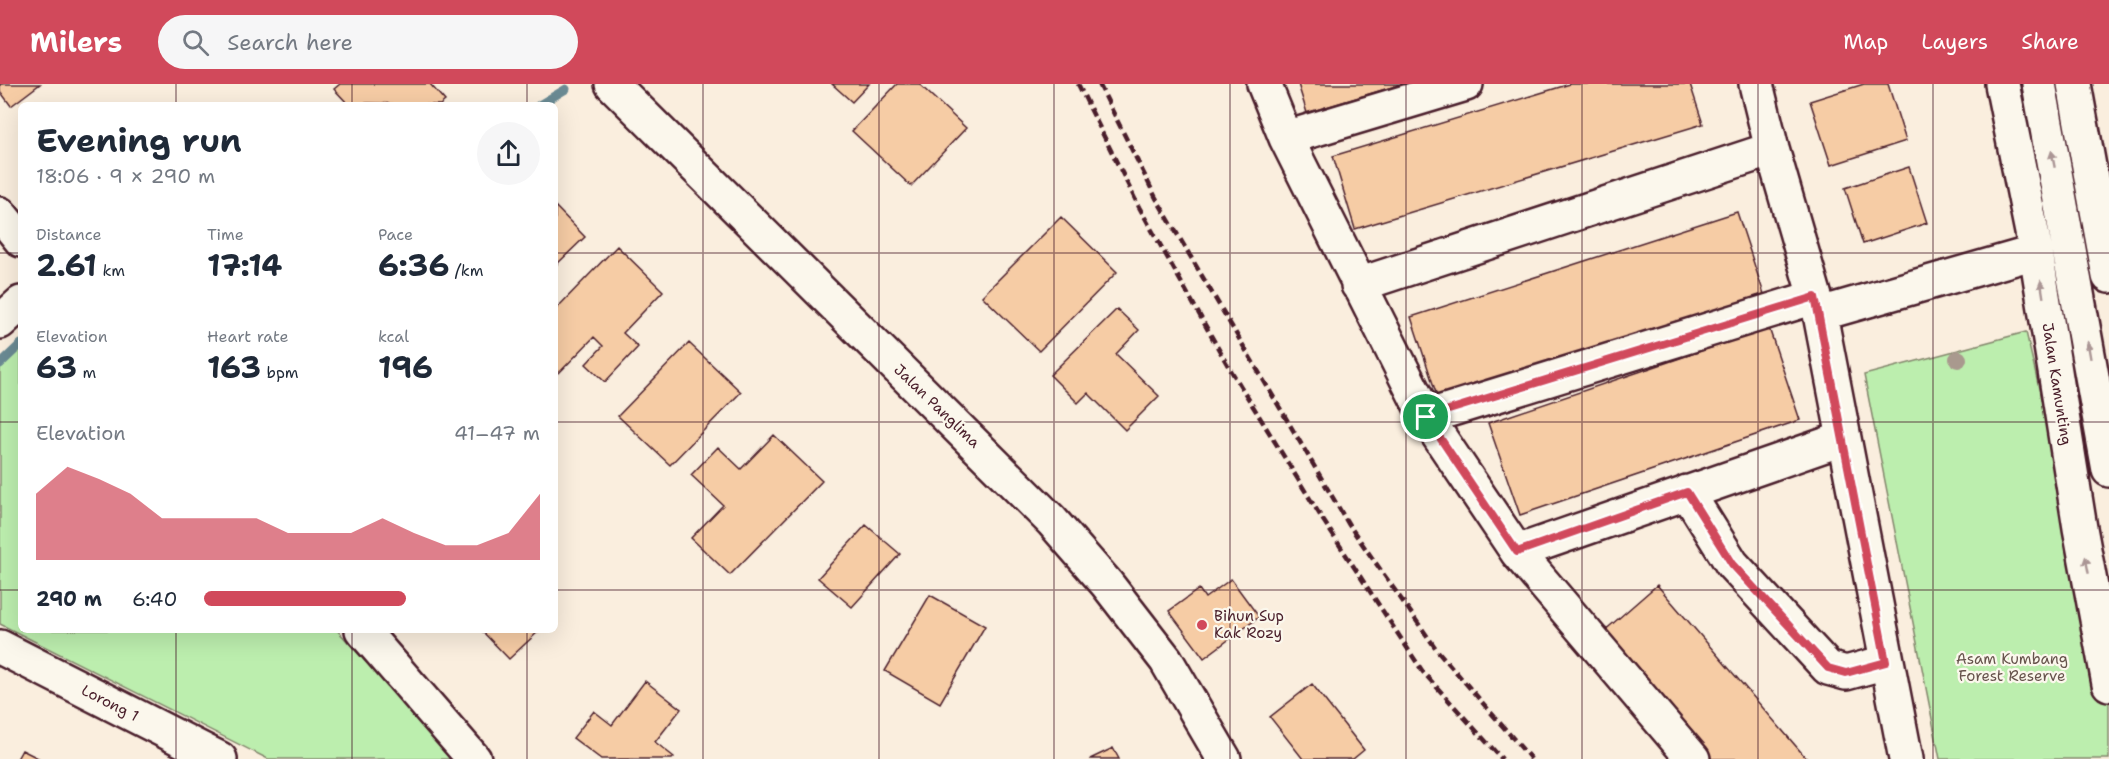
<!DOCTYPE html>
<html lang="en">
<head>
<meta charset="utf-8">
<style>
	:root { --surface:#fff; --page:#f6f6f7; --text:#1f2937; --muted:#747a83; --accent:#d1495b }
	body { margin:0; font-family:"Shantell Sans",sans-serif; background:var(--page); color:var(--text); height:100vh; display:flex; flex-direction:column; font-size:22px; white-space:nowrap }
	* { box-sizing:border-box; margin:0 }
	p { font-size:20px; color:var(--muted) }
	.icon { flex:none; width:33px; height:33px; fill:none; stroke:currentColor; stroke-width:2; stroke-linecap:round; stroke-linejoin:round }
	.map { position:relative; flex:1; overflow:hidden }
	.panel { position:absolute; left:18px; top:18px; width:540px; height:531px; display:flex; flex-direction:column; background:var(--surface); border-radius:9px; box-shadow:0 6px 24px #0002 }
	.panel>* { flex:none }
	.pin { position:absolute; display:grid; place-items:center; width:51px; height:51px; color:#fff; margin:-26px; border:3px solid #fff; border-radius:50%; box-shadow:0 2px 6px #0007 }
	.round { display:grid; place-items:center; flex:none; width:63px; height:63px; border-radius:32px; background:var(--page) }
	.overview { display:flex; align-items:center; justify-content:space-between; height:102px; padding:0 18px }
	h1 { font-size:33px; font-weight:700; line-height:45px }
	.stats { display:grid; grid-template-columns:repeat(3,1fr); gap:9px; height:102px; padding:6px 18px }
	.stats div { display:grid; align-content:center }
	.stats b { font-size:30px; font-weight:700 }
	.stats small { font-size:16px; font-weight:400 }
	.stats p { font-size:16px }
	.chart { height:168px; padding:12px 18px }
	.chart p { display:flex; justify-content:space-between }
	.chart svg { width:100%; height:108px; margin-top:6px; fill:var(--accent); opacity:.7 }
	ul { padding:0 18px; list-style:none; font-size:20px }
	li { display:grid; grid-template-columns:96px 72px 1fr; align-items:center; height:45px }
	li i { height:15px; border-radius:8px; background:var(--accent) }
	header { display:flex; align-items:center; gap:36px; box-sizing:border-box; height:84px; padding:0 30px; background:var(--accent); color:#fff }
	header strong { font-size:28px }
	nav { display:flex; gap:33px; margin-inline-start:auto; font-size:21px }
	.search { width:420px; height:54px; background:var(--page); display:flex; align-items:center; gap:15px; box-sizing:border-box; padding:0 21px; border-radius:33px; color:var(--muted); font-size:22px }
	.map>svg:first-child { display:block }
</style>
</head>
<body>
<header>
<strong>Milers</strong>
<div class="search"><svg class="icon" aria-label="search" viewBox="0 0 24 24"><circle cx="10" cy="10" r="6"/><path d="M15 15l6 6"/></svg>Search here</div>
<nav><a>Map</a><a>Layers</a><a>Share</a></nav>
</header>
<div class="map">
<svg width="2109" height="675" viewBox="0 0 2109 675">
	<rect width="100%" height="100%" fill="#faeede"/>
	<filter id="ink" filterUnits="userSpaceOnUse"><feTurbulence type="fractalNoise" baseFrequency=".0167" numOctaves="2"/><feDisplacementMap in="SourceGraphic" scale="12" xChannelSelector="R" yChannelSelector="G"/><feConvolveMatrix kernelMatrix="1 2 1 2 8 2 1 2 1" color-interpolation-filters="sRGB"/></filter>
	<g filter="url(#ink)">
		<path fill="#bceeae" stroke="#83866c" stroke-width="1.5" d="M2026 248 2109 609V675H1940L1864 291Z
			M21 263V546H337L454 675H268L0 540V283Z"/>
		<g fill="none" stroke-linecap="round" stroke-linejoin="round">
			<path stroke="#6a8a93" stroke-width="9" d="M539 21 566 5
				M0 280 21 260"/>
		</g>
		<path fill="#f6cca5" stroke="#4a1f2b" stroke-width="1.5" d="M0 0H40L11 22 0 7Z
			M340 0H430L445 17 440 21 368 19 349 21 334 5Z
			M832 0H869L852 18Z
			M897 0H919L966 44 911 102 852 47Z
			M1298 0H1402L1307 29Z
			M1570 0H1690L1703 40 1355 145 1333 72Z
			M1864 0H1888L1906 57 1831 81 1810 17Z
			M1909 83 1927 139 1863 160 1845 104Z
			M555 122 585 153 556 181 555 180Z
			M1737 128 1764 210 1438 315 1411 233Z
			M1061 133 1117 188 1039 267 982 212Z
			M617 162 663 207 623 249 638 263 605 298 586 280 603 262 594 253 559 289 555 285V226Z
			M1117 225 1139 246 1116 270 1159 312 1125 346 1088 309 1078 319 1050 291Z
			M1769 244 1800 336 1520 431 1488 339Z
			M689 259 741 308 670 381 618 332Z
			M774 351 822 397 730 491 691 454 723 421 691 391 718 363 741 385Z
			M866 441 900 470 852 523 818 494Z
			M1231 495 1259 533 1204 574 1169 527 1199 505 1205 514Z
			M1657 501 1807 675H1699L1595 555Z
			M930 511 985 542 940 619 885 587Z
			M481 546H540L509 575Z
			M645 597 681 625 655 658 674 673 672 675H601L573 654 594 627 612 641Z
			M1312 600 1364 666 1353 675H1303L1270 633Z
			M1113 664 1119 675H1090Z
			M22 666 40 675H17Z"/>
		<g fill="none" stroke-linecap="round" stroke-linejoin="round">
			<g stroke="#4a1f2b" stroke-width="38">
				<path id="minor" d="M1264 0 1286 54 1426 333 1517 468 1693 675
					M1756 0 1772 65 1820 230 1906 675
					M1286 54 1466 0
					M0 130 21 156
					M1358 201 1772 65
					M1820 230 2036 168
					M0 238 21 219
					M1426 333 1815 213
					M1687 408 1732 480 1828 584 1846 589 1886 578
					M1517 468 1842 355
					M362 546 474 675
					M0 563 220 675"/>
			</g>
			<g stroke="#4a1f2b" stroke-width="38">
				<path id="major" d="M612 0 1052 437 1107 500 1166 576 1224 675
					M2002 0 2036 168 2080 444 2109 600
					M2039 0 2109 386
					M2074 0 2109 192"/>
			</g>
			<use href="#minor" stroke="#fbf7ec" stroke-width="33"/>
			<use href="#major" stroke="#fbf7ec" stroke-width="33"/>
			<path stroke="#4a1f2b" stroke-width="4.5" stroke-dasharray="9 4.5" stroke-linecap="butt" d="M1078 0 1139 123 1227 280 1323 436 1423 588 1502 675
				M1099 0 1156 114 1349 441 1437 566 1531 675"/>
		</g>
		<circle fill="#a9998e" cx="1958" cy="275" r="9"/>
		<defs><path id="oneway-solid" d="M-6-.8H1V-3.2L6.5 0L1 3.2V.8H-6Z" transform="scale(1.5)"/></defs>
		<g fill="#ab9695">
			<use href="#oneway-solid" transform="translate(2053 75) rotate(-101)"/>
			<use href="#oneway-solid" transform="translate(2042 205) rotate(-99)"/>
			<use href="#oneway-solid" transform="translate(2089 266) rotate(-100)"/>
			<use href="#oneway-solid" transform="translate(2087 481) rotate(-101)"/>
		</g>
	</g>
	<g fill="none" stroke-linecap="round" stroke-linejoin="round" filter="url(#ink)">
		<g stroke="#fff" stroke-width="12">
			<path id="route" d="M1815 213 1886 578 1846 589 1828 584 1732 480 1687 408 1517 468 1426 333Z"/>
		</g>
		<use href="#route" stroke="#d1495b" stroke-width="8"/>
	</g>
	<path fill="none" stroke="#4a1f2b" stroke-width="1.5" stroke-opacity="0.55" d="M176 0V21M352 0V21M527 0V21M703 0V675M879 0V675M1054 0V675M1230 0V675M1406 0V675M1582 0V675M1758 0V675M1933 0V675M0 169H21M555 169H2109M0 338H21M555 338H2109M0 506H21M555 506H2109M176 546V675M352 546V675M527 546V675"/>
	<circle fill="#d1495b" stroke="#fbf7ec" stroke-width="2" cx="1202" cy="541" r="6"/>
	<g text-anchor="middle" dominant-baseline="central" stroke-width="4.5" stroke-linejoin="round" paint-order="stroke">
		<g font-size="15" fill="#4a1f2b" stroke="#fbf7ec">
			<text transform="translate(2057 300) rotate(81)">Jalan Kamunting</text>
			<text transform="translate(937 322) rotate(44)">Jalan Panglima</text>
			<text transform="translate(110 619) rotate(27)">Lorong 1</text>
		</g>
		<g font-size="15" fill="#4a1f2b" stroke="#fbf7ec" text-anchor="start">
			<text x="1214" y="532">Bihun Sup<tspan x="1214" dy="17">Kak Rozy</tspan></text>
		</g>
		<g font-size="15" fill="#66534c" stroke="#fbf7ec">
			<text x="2012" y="575">Asam Kumbang<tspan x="2012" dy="17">Forest Reserve</tspan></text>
		</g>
	</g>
</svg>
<div class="pin" style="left:1426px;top:333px;background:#1e9e55"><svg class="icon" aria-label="arrive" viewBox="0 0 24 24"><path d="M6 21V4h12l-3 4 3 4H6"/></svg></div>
<section class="panel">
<div class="overview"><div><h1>Evening run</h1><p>18:06 · 9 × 290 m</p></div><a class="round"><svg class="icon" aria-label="share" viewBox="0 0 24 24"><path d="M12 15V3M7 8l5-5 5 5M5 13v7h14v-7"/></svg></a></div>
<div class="stats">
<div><p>Distance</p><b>2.61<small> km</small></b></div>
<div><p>Time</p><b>17:14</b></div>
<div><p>Pace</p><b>6:36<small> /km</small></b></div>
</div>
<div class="stats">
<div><p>Elevation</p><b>63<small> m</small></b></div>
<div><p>Heart rate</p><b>163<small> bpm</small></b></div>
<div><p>kcal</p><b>196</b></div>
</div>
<div class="chart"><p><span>Elevation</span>41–47 m</p>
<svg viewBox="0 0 160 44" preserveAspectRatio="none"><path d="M0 44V17L10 6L20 11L30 17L40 27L50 27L60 27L70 27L80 33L90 33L100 33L110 27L120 33L130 38L140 38L150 33L160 17V44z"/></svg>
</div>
<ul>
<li><b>290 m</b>6:40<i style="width:60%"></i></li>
</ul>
</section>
</div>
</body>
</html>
